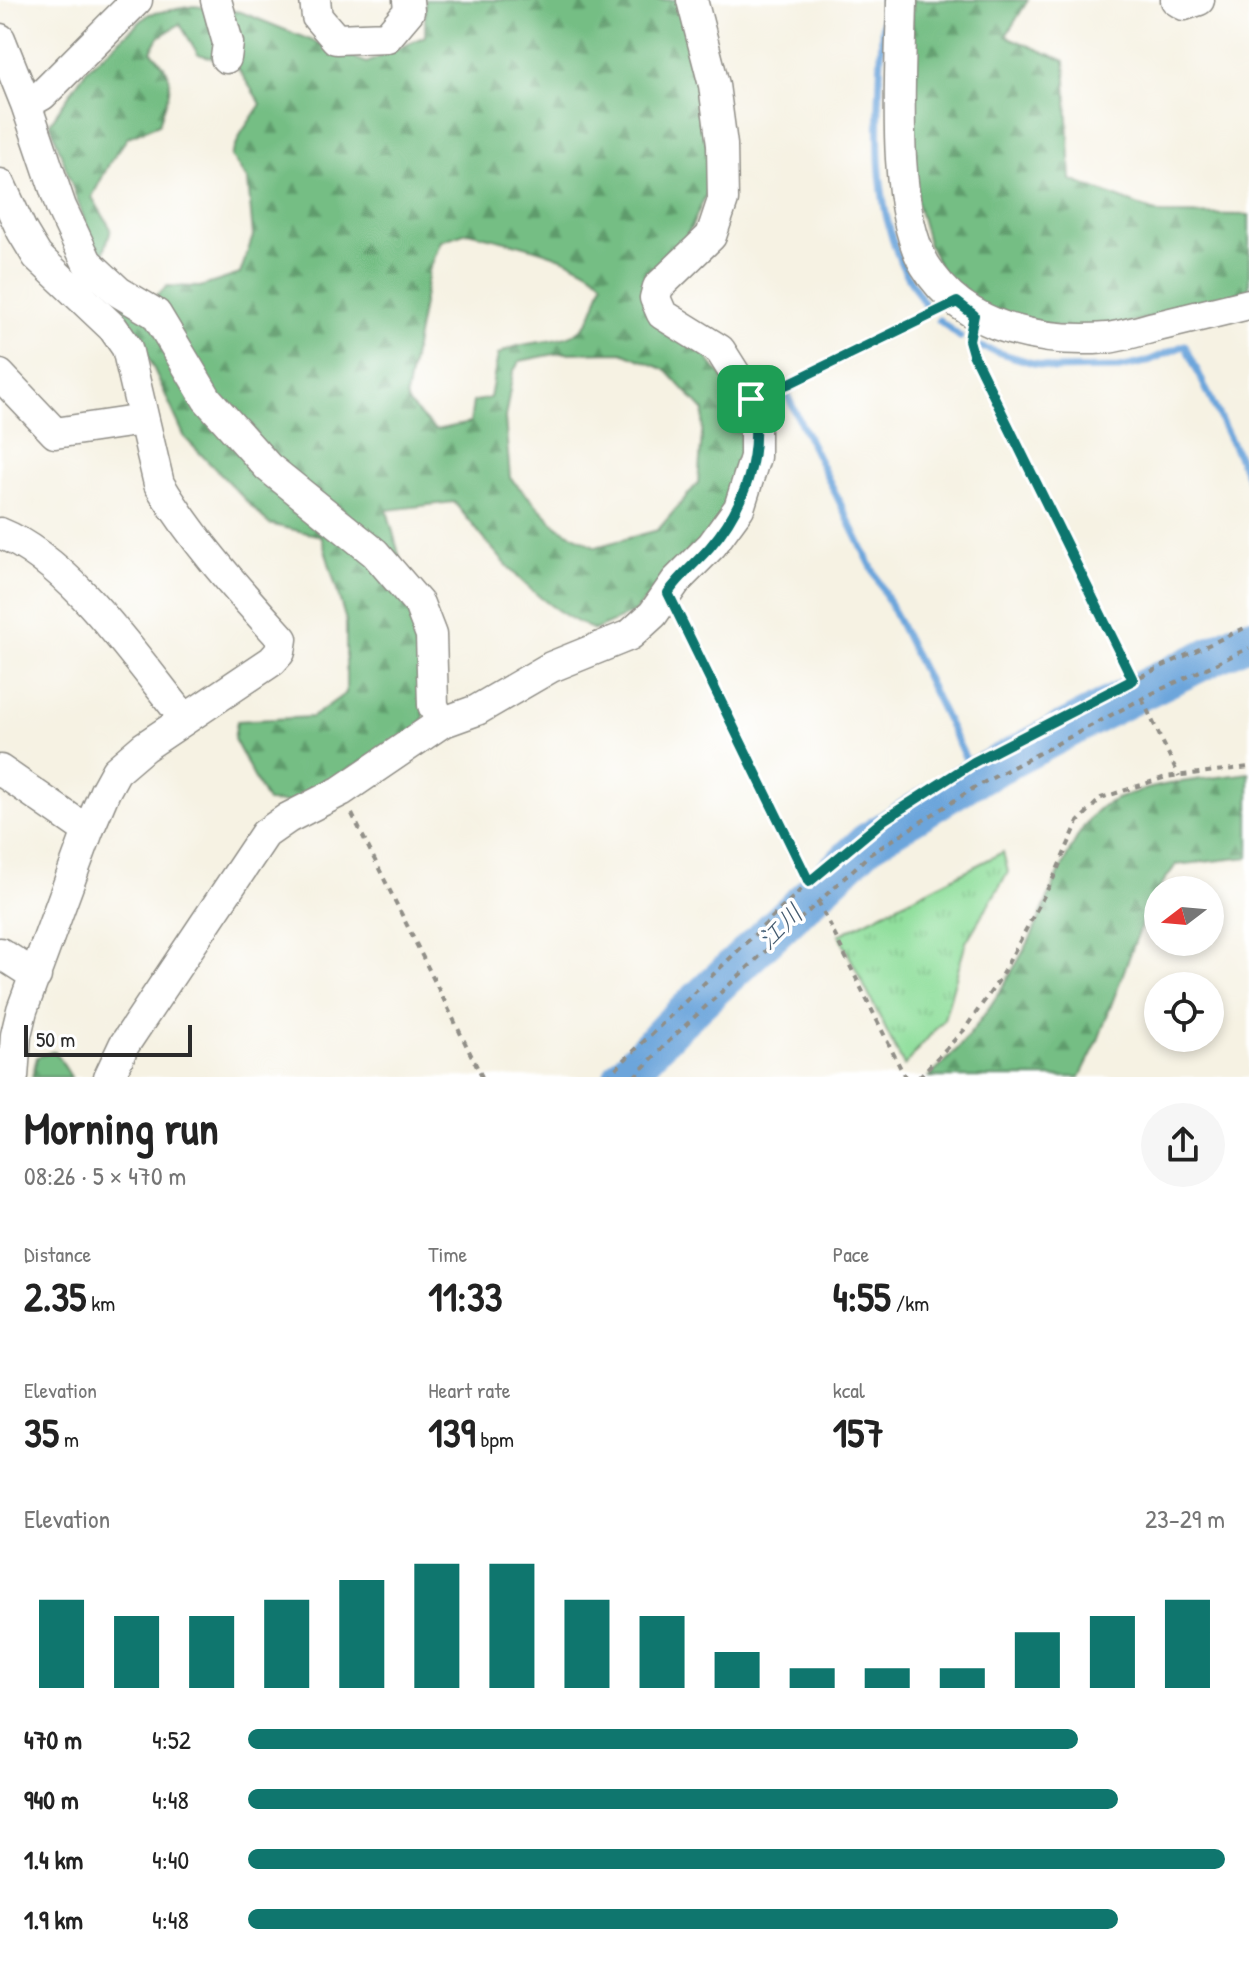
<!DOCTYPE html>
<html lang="en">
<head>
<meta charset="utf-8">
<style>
	:root { --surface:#fff; --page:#f6f6f6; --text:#222; --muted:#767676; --accent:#0f766e }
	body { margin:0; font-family:"Patrick Hand","Klee One",sans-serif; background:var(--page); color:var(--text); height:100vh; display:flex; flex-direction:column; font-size:30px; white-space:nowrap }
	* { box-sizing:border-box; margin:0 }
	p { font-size:26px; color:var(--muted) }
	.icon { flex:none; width:44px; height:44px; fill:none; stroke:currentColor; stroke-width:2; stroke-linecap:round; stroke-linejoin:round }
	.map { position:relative; height:1077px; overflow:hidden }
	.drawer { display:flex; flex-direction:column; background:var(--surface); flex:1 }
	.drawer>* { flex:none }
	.needle { width:52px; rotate:254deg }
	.controls { position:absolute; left:1144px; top:876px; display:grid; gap:16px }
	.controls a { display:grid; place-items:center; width:80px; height:80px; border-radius:50%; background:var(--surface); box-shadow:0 4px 12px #0003; font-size:40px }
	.scale { position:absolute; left:24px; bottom:20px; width:168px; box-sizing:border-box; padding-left:8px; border:4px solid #2b2b2b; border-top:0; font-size:22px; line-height:28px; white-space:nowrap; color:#2b2b2b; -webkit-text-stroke:6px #fff; paint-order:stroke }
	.pin { position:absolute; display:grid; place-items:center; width:68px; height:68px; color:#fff; margin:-34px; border-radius:16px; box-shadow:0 4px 12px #0006 }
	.round { display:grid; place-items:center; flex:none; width:84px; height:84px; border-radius:42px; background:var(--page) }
	.overview { display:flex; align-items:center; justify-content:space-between; height:136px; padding:0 24px }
	h1 { font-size:44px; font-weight:700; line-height:60px }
	.figures { display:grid; grid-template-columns:repeat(3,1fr); gap:12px; height:136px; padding:8px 24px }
	.figures div { display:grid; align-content:center }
	.figures b { font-size:40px; font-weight:700 }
	.figures small { font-size:22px; font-weight:400 }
	.figures p { font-size:22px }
	.chart { height:224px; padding:16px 24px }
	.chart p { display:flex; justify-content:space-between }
	.chart svg { width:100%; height:144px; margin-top:8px; stroke:var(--accent); stroke-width:6 }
	ul { padding:0 24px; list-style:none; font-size:26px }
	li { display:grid; grid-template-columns:128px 96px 1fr; align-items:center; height:60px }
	li i { height:20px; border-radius:10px; background:var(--accent) }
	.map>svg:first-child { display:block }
</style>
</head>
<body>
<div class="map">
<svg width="1249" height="1077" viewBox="0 0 1249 1077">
	<defs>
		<pattern id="grass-tufts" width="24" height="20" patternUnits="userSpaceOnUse" patternTransform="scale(2)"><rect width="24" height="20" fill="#91df9d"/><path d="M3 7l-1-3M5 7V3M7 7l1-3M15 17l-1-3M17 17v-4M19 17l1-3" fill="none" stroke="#7dc087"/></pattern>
		<pattern id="forest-firs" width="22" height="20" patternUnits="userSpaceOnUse" patternTransform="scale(2)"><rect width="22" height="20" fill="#74be84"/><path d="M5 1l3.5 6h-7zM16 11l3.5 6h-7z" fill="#5f9b6c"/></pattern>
	</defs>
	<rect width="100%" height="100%" fill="#fff"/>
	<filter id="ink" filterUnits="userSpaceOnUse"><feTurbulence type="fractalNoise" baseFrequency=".0125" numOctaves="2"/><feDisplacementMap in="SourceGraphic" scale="16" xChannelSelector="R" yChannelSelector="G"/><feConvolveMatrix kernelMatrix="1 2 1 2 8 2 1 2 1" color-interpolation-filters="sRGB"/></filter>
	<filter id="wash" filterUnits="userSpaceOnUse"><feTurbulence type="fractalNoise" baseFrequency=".006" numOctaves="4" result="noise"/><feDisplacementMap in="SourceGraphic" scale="32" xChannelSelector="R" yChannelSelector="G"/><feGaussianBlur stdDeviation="1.8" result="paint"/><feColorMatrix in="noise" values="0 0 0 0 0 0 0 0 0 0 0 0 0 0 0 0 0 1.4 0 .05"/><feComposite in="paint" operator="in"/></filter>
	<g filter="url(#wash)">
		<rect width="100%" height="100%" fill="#f6f2e3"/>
		<path fill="url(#grass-tufts)" stroke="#5e8564" stroke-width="2" d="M1003 852 1008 872 966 942 944 1019 904 1066 839 935Z"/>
		<path fill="url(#forest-firs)" stroke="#507458" stroke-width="2" fill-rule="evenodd" d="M425 0H683L717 177 704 199 682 248 664 258 653 268 673 315 751 413 726 517 633 613 595 630C532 605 496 553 454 502L387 510 401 562 439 633 422 727 291 803 267 802 234 739 237 721 312 717 346 693V621L321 536 269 524 185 438 148 356 103 298 95 250 50 123 87 69 149 14 194 6 241 12 367 63 425 36ZM180 24 198 54 235 64 261 104 242 132 231 156 248 181 253 236 240 274 200 287 167 286 151 301 102 259 111 229 92 197 109 164 128 137 159 124C169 90 180 79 151 51L159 37ZM467 232C503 240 578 256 603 282 598 295 595 313 586 324 568 348 524 336 498 355L490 398 473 402 470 423 435 430 408 403 406 396 429 271 441 241ZM622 352 666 370 704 411 698 483 658 530 596 547 558 527 510 478 505 418 513 372 520 361 560 353Z
			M912 0H1028L1006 36 1065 61 1071 180 1161 214 1249 215V291L1117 326 1075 330 994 315 943 274 929 246 915 195Z
			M1249 773V857L1176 865 1151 899 1097 1043 1080 1077H929C970 1042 1001 992 1027 945 1045 912 1075 819 1106 804 1149 782 1202 780 1249 773Z
			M55 1051 71 1077H32L37 1057Z"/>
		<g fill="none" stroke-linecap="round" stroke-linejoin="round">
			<path stroke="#6ca5db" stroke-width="7" d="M883 0C882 88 866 177 900 261 907 278 919 293 927 309
				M939 320 960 337
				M977 346 1053 369 1119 368 1146 362 1185 345 1249 479
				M786 393 966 759
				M973 774 975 777"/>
			<path stroke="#6ca5db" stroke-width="40" d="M623 1077 671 1027 867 843 971 779 1138 692 1249 638"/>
		</g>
	</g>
	<g filter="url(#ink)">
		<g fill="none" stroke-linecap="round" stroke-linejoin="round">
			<g stroke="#908e87" stroke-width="33">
				<path id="minor" d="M216 0 228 43 226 58
					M315 0 317 17 336 39 387 37 409 11 408 0
					M902 0C901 69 890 206 925 265 945 298 974 318 1010 329 1042 338 1074 341 1107 338 1122 336 1139 331 1154 327 1186 319 1217 312 1249 304
					M1176 0 1184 5 1199 0
					M0 39 26 104 61 207 87 262 119 292 156 314 207 399 268 467 375 553 419 604 431 635 433 705 441 723
					M26 104 42 95 137 0
					M0 184 22 231 37 256 113 328 127 348 159 484C193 541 238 590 282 639L280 652 272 661 144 747 116 771 105 791 88 831 22 1010 16 1035 13 1077
					M0 375 55 433 143 420
					M0 533C72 562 137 660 185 719
					M0 770 88 831
					M0 953 36 976
					M109 1077 124 1045 265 834 288 818 341 791 441 723 477 710 551 667 630 635 653 614 676 581 712 545 739 508 755 457V416L751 399 720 350 662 314 655 298 658 287 711 236 723 200 722 145 714 85 692 0"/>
			</g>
			<path stroke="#908e87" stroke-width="4" stroke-dasharray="6 6" stroke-linecap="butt" d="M969 341 973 354 1133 680
				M776 389 934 314
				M680 618 809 882
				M1142 699 1179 776
				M352 814 482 1077
				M818 901 905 1077
				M607 1077 809 882 885 819 974 762 1133 680 1249 626
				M634 1077 674 1036 869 855 977 786 1153 693 1249 648
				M919 1077 964 1030 999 980 1054 877 1078 822 1101 798 1166 777 1249 767"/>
			<use href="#minor" stroke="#fff" stroke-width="30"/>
		</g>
	</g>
	<g fill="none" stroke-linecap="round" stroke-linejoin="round" filter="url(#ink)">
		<g stroke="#fff" stroke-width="16">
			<path id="route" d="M957 302 974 315 969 340 973 354 1133 680 974 762 885 819 809 882 668 593C680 576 696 563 710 547 745 506 764 453 751 399L790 383Z"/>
		</g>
		<use href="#route" stroke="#0f766e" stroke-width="10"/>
	</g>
	<g text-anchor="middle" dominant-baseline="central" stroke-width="7" stroke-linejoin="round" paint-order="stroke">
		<g font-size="26" font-style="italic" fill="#455c71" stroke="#fff">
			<text transform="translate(780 926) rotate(-44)">江川</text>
		</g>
	</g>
</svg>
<div class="controls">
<a><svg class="needle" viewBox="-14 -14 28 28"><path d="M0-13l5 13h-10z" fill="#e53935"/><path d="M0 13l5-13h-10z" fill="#767676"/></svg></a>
<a><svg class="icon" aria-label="locate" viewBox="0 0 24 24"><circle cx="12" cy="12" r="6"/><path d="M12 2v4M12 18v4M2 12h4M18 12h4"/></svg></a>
</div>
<div class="scale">50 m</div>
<div class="pin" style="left:751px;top:399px;background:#1e9e55"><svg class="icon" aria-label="arrive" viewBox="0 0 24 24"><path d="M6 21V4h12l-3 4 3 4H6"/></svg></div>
</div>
<section class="drawer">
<div class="overview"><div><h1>Morning run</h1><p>08:26 · 5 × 470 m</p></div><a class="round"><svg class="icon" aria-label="share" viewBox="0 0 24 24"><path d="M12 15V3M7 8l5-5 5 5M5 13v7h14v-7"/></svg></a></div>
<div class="figures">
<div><p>Distance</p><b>2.35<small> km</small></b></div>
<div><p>Time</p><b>11:33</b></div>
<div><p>Pace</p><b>4:55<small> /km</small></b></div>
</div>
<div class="figures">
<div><p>Elevation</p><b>35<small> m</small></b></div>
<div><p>Heart rate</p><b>139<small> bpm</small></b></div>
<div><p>kcal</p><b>157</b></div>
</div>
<div class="chart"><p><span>Elevation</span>23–29 m</p>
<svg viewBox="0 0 160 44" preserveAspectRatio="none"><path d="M5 44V17M15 44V22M25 44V22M35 44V17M45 44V11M55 44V6M65 44V6M75 44V17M85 44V22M95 44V33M105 44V38M115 44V38M125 44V38M135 44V27M145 44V22M155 44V17"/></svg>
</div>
<ul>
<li><b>470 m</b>4:52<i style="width:85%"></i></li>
<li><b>940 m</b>4:48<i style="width:89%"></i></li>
<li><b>1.4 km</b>4:40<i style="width:100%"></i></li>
<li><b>1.9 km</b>4:48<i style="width:89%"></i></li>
</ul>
</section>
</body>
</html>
